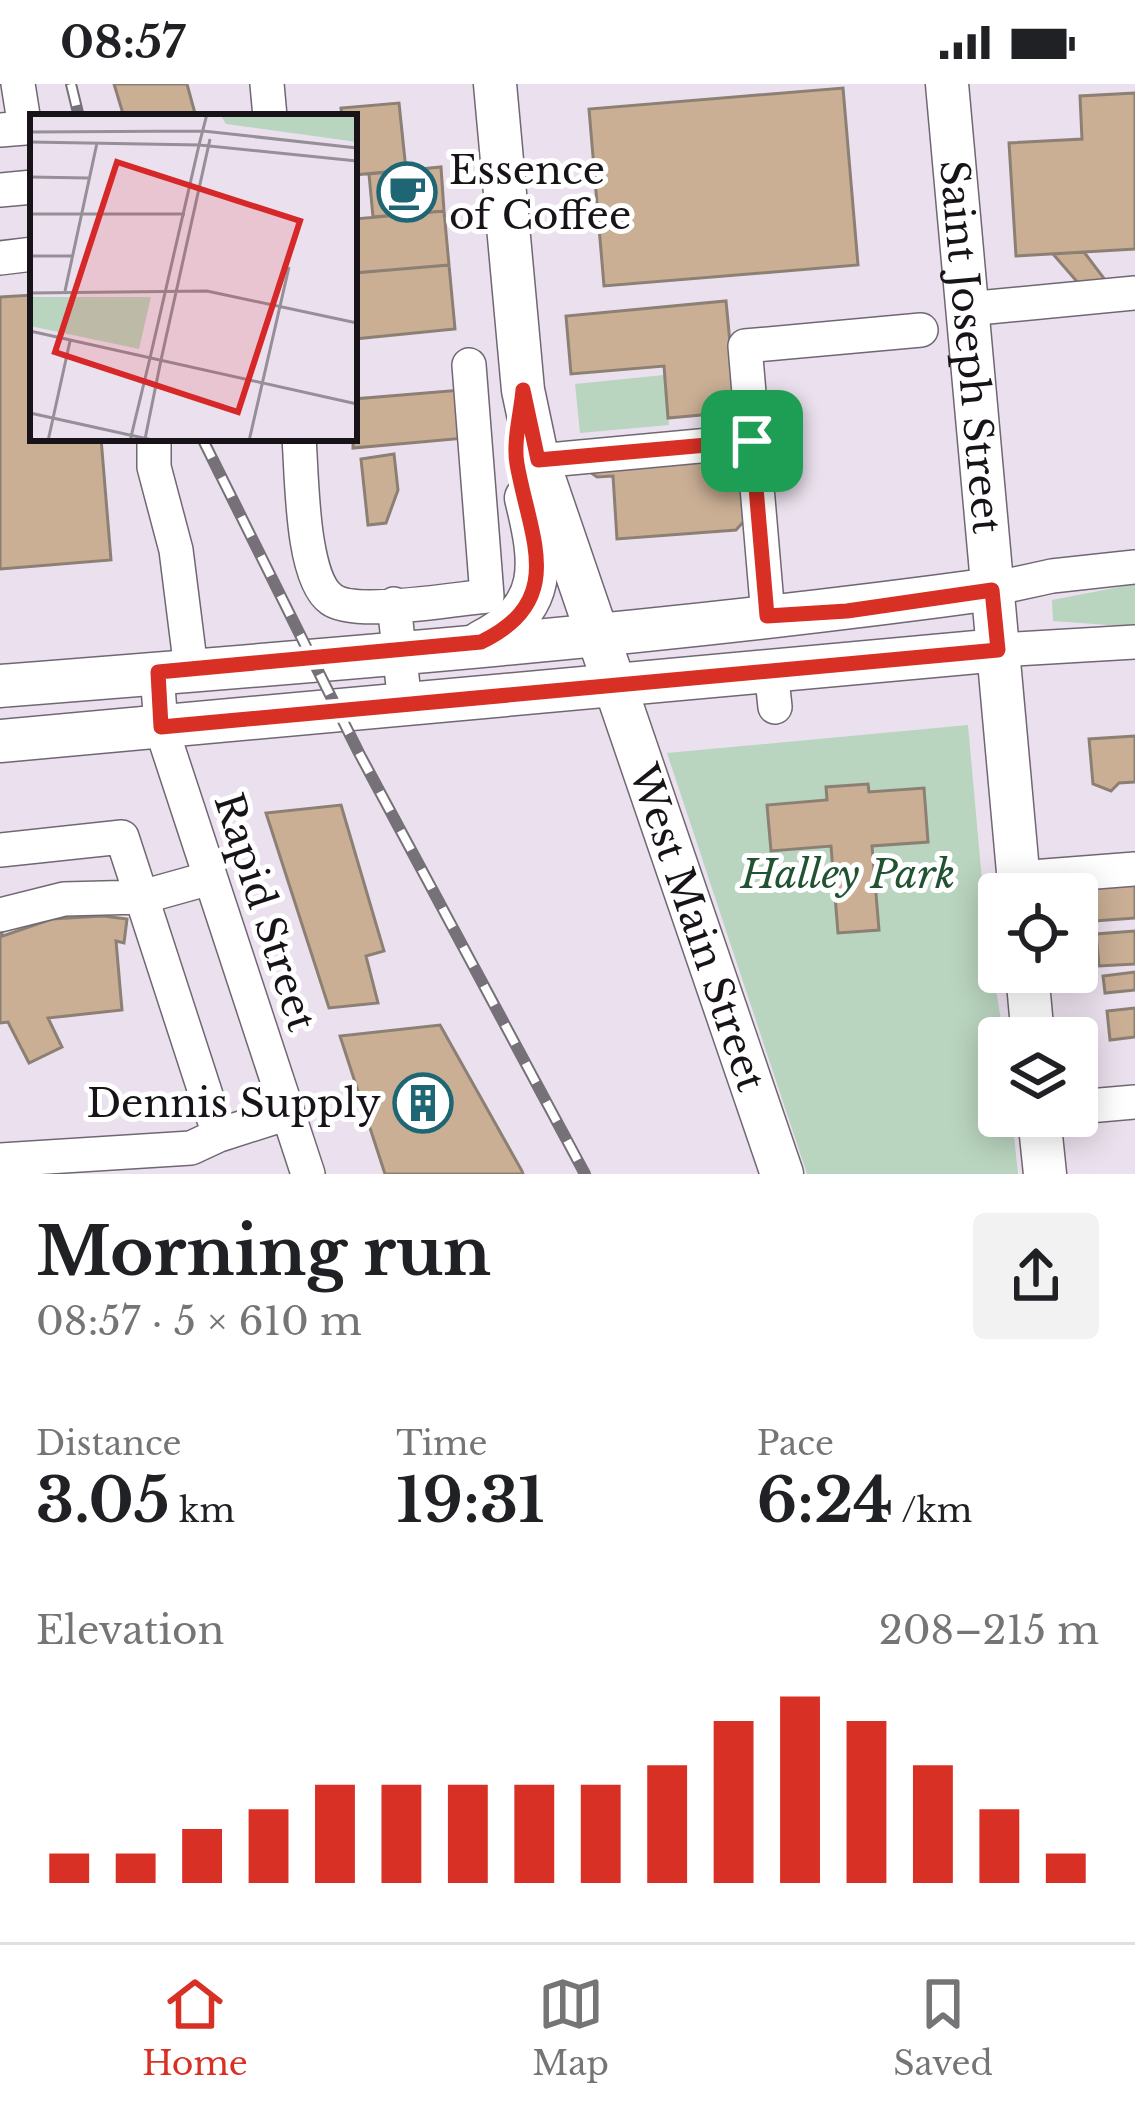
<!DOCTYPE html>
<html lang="en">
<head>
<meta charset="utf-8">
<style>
	:root { --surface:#fff; --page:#f2f2f2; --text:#202124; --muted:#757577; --line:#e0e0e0; --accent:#d93025 }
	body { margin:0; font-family:"Libre Baskerville",serif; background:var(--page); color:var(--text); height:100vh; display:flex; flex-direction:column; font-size:45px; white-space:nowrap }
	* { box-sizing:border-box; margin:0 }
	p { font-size:39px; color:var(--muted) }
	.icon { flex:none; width:66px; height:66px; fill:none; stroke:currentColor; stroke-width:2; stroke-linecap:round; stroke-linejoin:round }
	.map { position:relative; height:1090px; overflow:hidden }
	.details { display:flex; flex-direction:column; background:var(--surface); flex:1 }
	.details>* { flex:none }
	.tools { position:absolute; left:978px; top:789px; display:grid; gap:24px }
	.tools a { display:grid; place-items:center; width:120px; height:120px; border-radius:12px; background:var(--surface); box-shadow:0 6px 30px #0003; font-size:60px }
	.pin { position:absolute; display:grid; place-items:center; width:102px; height:102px; color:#fff; margin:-51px; border-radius:24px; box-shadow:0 6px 18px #0006 }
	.round { display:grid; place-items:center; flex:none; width:126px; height:126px; border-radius:12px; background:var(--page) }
	.headline { display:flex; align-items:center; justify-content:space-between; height:204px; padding:0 36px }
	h1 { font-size:66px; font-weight:700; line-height:90px }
	.figures { display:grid; grid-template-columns:repeat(3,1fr); gap:18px; height:204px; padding:12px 36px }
	.figures div { display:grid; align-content:center }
	.figures b { font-size:60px; font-weight:700 }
	.figures small { font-size:33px; font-weight:400 }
	.figures p { font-size:33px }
	.chart { height:336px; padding:24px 36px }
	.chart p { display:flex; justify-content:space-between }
	.chart svg { width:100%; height:216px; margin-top:12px; stroke:var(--accent); stroke-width:6 }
	.status { display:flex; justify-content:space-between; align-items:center; height:84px; padding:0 60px; background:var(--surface); direction:ltr }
	.status svg { height:33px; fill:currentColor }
	.tab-bar { display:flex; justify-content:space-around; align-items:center; height:168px; border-top:3px solid var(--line); background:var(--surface); font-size:33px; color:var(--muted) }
	.tab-bar a { display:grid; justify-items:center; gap:6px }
	.tab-bar .current { color:var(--accent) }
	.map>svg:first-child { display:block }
</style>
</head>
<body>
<div class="status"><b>08:57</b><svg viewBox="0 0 49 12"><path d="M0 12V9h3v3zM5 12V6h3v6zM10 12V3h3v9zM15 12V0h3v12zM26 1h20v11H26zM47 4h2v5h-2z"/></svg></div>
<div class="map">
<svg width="1135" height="1090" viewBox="0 0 1135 1090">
	<rect width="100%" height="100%" fill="#ebe1ee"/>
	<path fill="#b9d4bf" d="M664 291 669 341 580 349 575 300Z
		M1135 500V543L1053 537 1052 516Z
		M968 641 987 852 1004 954H999V1032H1012L1018 1090H807L667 669Z"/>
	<path fill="#caaf95" stroke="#8c8075" stroke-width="3" d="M114 0H187L196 33H124Z
		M843 4 858 181 604 202 589 25Z
		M1135 9V165L1016 172 1009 59 1082 55 1080 12Z
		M399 19 406 86 354 91V33H342L341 24Z
		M441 83 444 127 373 133 369 90Z
		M444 127 449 181 354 189V135Z
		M1084 168 1112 205 1086 208 1053 170Z
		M449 181 455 245 354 255V189Z
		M33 211V354H101L111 476 0 485V213Z
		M726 217 736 322 724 323V329L668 334 664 282 571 290 566 232Z
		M461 306 466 354 353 364 354 315Z
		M739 366 745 436 736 446 617 455 613 392 597 393 587 386Z
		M394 370 398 406 386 439 368 441 361 375Z
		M1135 652V698L1119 699 1111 707 1093 700 1089 655Z
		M868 700 869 708 924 704 928 758 872 762 879 846 838 849 831 762 771 767 767 721 827 716 826 703Z
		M341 721 384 867 366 872 378 919 329 924 266 729Z
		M1135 800V834L1095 837 1092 803Z
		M103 832 127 835 124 859 116 857 122 926 48 934 62 963 29 979 8 938 0 939V846L3 852 52 835Z
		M1135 847V880L1099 882 1096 850Z
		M1135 888V906L1105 909 1103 892Z
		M1135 924V953L1110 956 1107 927Z
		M440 941 522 1087 523 1090H385L340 952Z"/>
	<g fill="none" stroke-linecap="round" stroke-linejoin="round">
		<g stroke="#706773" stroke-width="36">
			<path id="minor" d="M267 0 270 33
				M0 46 25 44 18 0
				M0 106 33 103
				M0 174 33 170
				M967 225 1135 209
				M154 354V383L176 466 191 585
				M299 354C302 390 301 494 331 515 354 533 455 515 487 512L469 281
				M538 377 753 357
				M992 505 1052 492 1135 483
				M394 520 405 620
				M768 532 745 262 921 246
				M999 566 1135 558
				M771 585 775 623
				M157 588 161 643 308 1090
				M0 766 122 753 219 1051 191 1064 0 1076
				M1019 794 1135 785
				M0 831 64 815 142 813 210 794
				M1077 1023 1135 1018
				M219 1051 288 1029"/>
		</g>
		<g stroke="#706773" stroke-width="45">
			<g id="major">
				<path id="s1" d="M495 0 523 306 538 377 782 1090"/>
				<path id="s2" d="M947 0 1020 810"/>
				<path d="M481 558C549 524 542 479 526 414"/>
				<path d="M0 602C331 576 664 550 992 505"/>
				<path d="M0 657 999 566"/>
				<path d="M1027 888 1033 954"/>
				<path d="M1039 1032 1045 1090"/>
			</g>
		</g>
		<use href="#minor" stroke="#fff" stroke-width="33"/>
		<use href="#major" stroke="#fff" stroke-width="42"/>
		<g stroke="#767078" stroke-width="12">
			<path id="rail" d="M71 0 79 33
				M202 354 359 669 585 1090"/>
		</g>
		<use href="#rail" stroke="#fff" stroke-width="8" stroke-dasharray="22" stroke-linecap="butt"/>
	</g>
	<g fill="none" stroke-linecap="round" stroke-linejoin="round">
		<g stroke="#fff" stroke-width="24">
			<path id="route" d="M523 306 538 376 752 357 767 532 847 527 992 506 998 566 161 643 158 588 481 558C568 516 530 454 517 380 513 358 521 329 523 306Z"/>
		</g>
		<use href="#route" stroke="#d93025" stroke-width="15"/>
	</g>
	<defs>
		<g id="cafe-ring" transform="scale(3)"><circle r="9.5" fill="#fff" stroke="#1f6675" stroke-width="1.5"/><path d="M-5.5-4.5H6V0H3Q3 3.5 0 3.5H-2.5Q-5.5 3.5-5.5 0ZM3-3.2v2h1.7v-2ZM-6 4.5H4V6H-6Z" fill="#1f6675"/></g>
		<g id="building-ring" transform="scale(3)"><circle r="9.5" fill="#fff" stroke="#1f6675" stroke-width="1.5"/><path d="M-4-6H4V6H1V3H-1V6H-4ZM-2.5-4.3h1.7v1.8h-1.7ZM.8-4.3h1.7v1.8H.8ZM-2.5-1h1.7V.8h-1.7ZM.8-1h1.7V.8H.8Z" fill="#1f6675"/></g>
	</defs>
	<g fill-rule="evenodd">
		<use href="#cafe-ring" x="407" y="108"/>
		<use href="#building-ring" x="423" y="1019"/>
	</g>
	<g text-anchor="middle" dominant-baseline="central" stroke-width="10" stroke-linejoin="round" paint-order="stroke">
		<g font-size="39" fill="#171318" stroke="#fff" text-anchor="start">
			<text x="449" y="86">Essence<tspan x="449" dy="45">of Coffee</tspan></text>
			<text x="381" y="1019" text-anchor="end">Dennis Supply</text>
		</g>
		<g font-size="39" fill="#171318" stroke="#fff">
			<text stroke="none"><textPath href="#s2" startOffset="264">Saint Joseph Street</textPath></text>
			<text transform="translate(265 828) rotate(72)">Rapid Street</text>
			<text stroke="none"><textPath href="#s1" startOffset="873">West Main Street</textPath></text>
		</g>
		<g font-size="39" font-style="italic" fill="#215231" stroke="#fff">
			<text x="848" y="790">Halley Park</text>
		</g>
	</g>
	<g transform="translate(30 30)">
		<rect width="327" height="327" fill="#ebe1ee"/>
		<path d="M190 0H327V28L196 10ZM0 183H121L109 235 0 212Z" fill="#b9d4bf"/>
		<path fill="none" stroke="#968f98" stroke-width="3" d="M177 0 169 31 327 47M173 17 327 34M0 18 173 17M0 28 169 31 120 244M0 63 58 64M0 100H155M0 142H42M35 177 67 29M0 179 177 177 327 209M0 217 327 290M131 246 180 25M0 299 127 327M115 325 131 246M18 327 40 227M100 327 120 244M219 327 259 153"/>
		<path fill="#d62828" fill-opacity="0.15" stroke="#d62828" stroke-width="6" d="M87 48 270 107 208 298 25 238Z"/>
		<rect width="327" height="327" fill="none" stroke="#171318" stroke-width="6"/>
	</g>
</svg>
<div class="tools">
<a><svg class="icon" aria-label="locate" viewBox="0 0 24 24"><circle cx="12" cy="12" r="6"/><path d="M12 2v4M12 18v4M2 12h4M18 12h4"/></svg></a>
<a><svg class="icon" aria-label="layers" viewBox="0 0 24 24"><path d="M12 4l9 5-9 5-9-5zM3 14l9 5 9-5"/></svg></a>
</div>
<div class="pin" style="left:752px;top:357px;background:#1e9e55"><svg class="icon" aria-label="arrive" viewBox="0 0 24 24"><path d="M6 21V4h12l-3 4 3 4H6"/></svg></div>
</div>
<section class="details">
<div class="headline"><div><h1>Morning run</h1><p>08:57 · 5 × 610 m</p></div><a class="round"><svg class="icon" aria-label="share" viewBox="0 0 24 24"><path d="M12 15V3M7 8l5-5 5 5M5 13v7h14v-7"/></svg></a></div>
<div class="figures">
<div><p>Distance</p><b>3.05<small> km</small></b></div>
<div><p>Time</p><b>19:31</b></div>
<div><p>Pace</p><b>6:24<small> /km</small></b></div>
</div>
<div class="chart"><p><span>Elevation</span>208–215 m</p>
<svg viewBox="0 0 160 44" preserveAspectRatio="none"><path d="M5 44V38M15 44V38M25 44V33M35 44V29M45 44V24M55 44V24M65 44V24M75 44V24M85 44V24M95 44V20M105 44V11M115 44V6M125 44V11M135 44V20M145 44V29M155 44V38"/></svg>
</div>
</section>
<nav class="tab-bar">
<a class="current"><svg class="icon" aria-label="home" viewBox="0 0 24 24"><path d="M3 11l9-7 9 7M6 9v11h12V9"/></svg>Home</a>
<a><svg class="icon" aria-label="map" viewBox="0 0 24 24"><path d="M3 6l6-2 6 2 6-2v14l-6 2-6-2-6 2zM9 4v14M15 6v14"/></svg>Map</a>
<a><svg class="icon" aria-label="saved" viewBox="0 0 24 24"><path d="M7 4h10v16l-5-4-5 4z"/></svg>Saved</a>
</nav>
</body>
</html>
